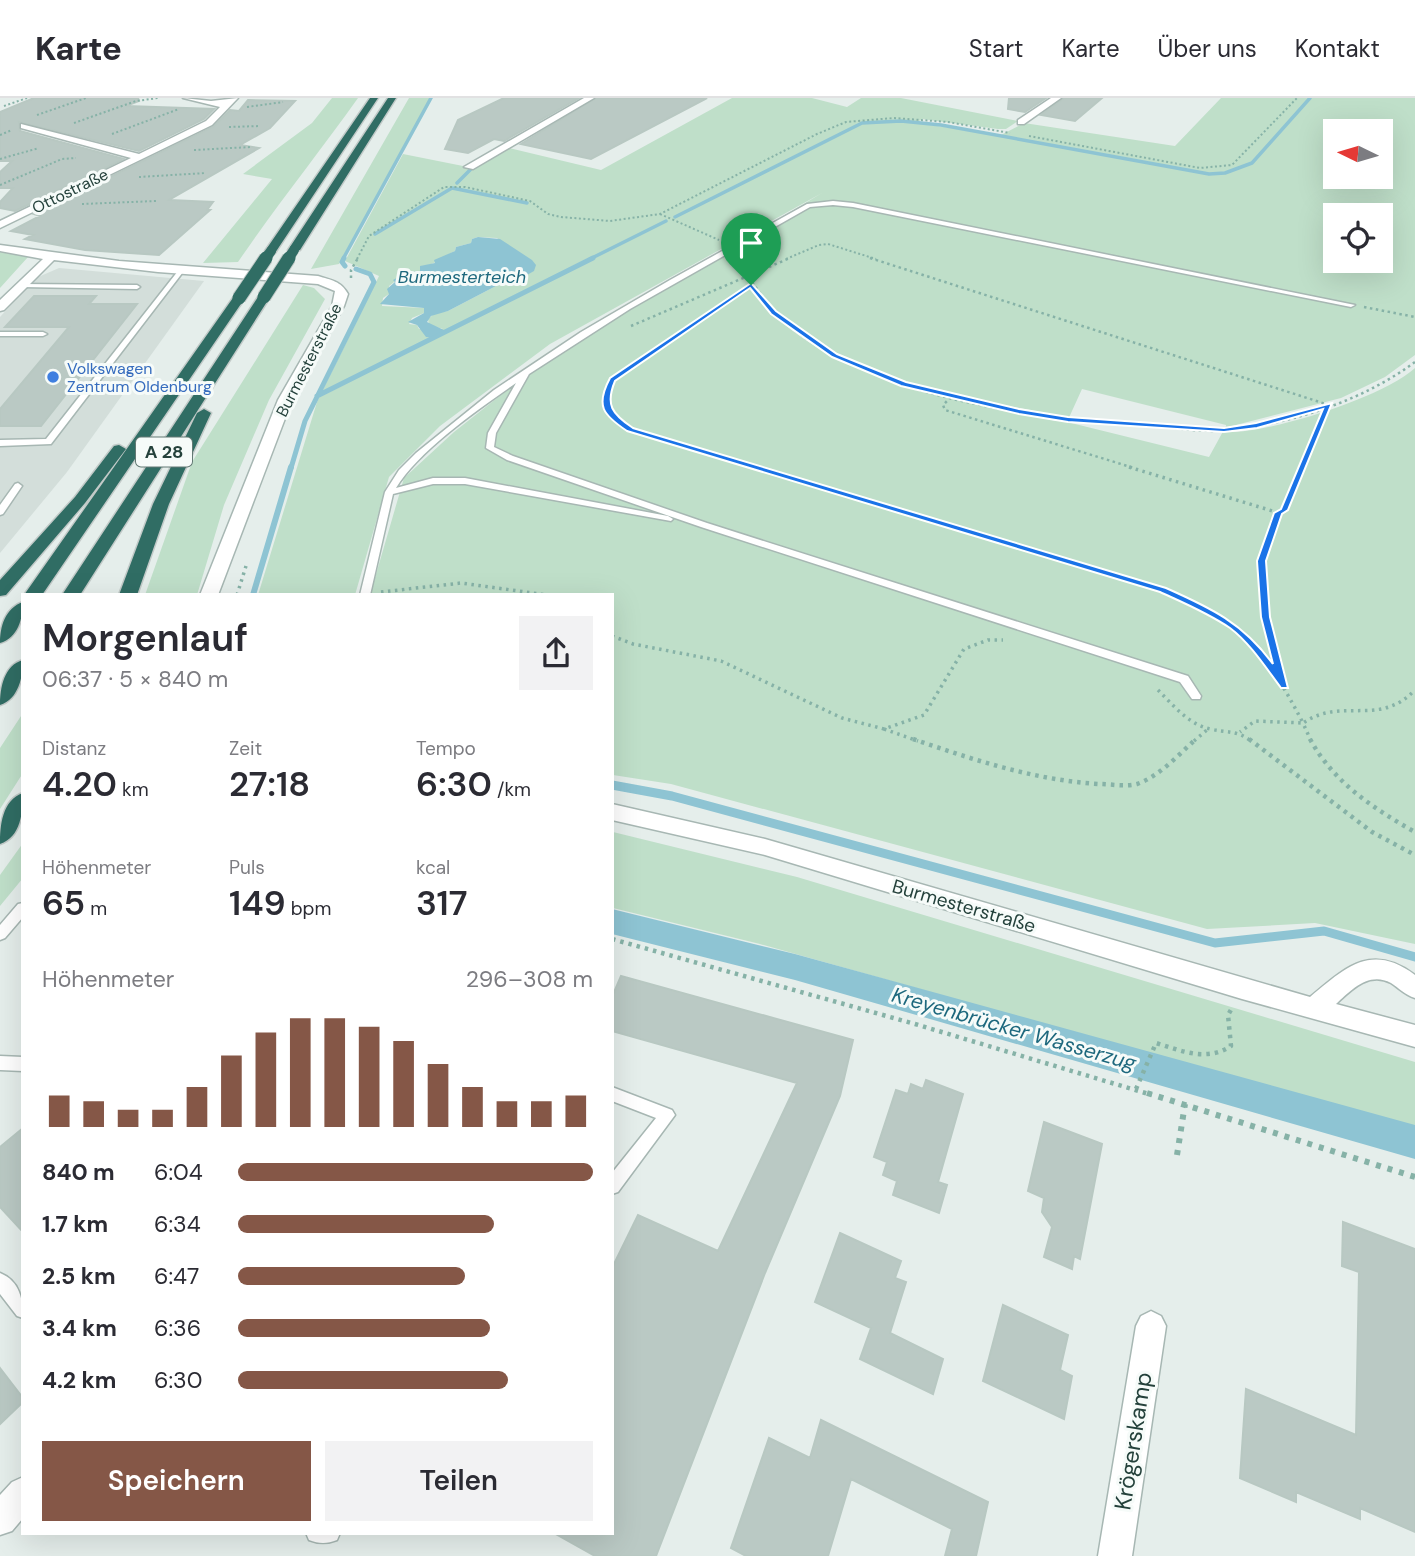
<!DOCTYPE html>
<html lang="de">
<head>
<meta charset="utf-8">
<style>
	:root { --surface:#fff; --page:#f2f2f3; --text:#2b2b33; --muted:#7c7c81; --line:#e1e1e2; --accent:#855747 }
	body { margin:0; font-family:"DM Sans",sans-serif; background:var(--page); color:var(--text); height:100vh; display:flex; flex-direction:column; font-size:26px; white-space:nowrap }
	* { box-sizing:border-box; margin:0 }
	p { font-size:23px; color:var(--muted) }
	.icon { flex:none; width:38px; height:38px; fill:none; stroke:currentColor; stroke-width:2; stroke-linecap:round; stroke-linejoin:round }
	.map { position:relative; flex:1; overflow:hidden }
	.details { position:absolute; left:21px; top:495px; width:593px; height:942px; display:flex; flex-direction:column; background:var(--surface); border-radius:0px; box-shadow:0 7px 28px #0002 }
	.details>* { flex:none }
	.needle { width:46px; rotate:275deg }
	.fabs { position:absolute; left:1323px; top:21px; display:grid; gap:14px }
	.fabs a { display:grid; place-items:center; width:70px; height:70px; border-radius:0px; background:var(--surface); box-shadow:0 7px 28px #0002; font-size:35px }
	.pin { position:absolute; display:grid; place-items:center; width:60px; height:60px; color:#fff; margin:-72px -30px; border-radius:50% 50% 50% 0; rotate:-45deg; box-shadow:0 0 7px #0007 }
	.pin .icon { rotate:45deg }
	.round { display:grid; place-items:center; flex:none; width:74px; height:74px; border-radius:0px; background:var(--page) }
	.summary { display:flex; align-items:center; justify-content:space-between; height:119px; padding:0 21px }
	h1 { font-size:38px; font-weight:600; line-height:52px }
	.stats { display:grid; grid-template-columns:repeat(3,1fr); gap:10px; height:119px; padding:7px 21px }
	.stats div { display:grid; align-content:center }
	.stats b { font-size:35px; font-weight:600 }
	.stats small { font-size:19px; font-weight:400 }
	.stats p { font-size:19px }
	.chart { height:196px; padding:14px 21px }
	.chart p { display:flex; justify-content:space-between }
	.chart svg { width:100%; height:126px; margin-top:7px; stroke:var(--accent); stroke-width:6 }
	.action { display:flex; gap:14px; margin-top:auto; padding:14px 21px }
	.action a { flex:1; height:80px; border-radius:0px; background:var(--accent); color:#fff; font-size:28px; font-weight:600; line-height:80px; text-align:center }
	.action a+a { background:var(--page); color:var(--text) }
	ul { padding:0 21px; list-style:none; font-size:23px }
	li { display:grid; grid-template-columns:112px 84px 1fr; align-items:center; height:52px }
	li i { height:18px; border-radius:9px; background:var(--accent) }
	header { display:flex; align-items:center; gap:42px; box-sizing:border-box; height:98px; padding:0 35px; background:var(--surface); border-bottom:2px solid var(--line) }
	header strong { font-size:33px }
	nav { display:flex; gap:38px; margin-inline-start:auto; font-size:24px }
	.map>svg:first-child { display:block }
</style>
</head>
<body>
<header>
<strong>Karte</strong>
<nav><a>Start</a><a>Karte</a><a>Über uns</a><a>Kontakt</a></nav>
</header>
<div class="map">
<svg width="1415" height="1458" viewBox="0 0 1415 1458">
	<rect width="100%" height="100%" fill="#e5eeeb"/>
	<path fill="#d3deda" d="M59 170 204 183 67 374 0 455V219L36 180Z"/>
	<path fill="#bfdfc9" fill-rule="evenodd" d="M332 0H358C319 55 276 108 238 164L203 165 272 81 243 76 312 25Z
		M409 0H430L339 166 311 171Z
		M732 0H812L847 9 861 0H901L1018 23 1006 31H998L922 21 916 25 1001 37 1024 25 1175 48 1221 0H1415V257L1385 279 1341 300 1228 329 1226 334C1268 336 1384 299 1415 270V846L1315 825 1207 831 671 686 613 677 612 497H370L404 380 454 334 558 252 822 95 550 246 440 328 389 379 355 497H258L317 304 379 178 345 163 403 56 468 69 505 49 601 72ZM1335 33H1381V79H1335ZM1335 117H1381V163H1335ZM478 139 497 140 534 172 520 181 496 188 448 213 435 215 428 221 429 227 443 231H419L417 227 409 226 412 220 424 215V210L382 208 383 200 389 196V188L406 175 420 173 422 168C434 168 444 158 455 153L456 149 471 145 472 141ZM732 153C740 160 742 166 746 175 754 190 767 205 780 216 829 259 894 285 957 299 993 307 1032 310 1066 321L1065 323H1057C957 303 845 285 768 212 751 195 745 171 729 156ZM1082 291 1226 327V328L1209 359 1067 324Z
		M0 154 28 159 0 190Z
		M303 187 314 190 325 201 269 302 224 407 197 497H145L192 364Z
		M23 615V675L0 711V650Z
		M613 734 797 779 1415 964V1031L760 846 613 810Z
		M23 745V780L0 808V777Z"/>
	<path fill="#8ec4d3" d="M478 139 500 141 532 162 536 167 534 173 520 181 496 188 448 213 431 218 427 224 446 233 436 240 426 239 417 227 408 224 424 215V210L380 206 389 196 387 191 395 184 393 182 406 175 420 173V168L435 165 434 162 455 153 456 149 471 145 472 141Z"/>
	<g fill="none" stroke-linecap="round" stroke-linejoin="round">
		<path stroke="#8ec4d3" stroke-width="3.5" d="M457 85 471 71
			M675 119 862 25 901 23 941 27 1209 76 1225 75 1252 65 1310 0
			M375 136 452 90 527 105
			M343 161 431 0
			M590 161 666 123"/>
		<path stroke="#8ec4d3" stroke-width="5" d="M344 160 342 164 345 168
			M317 298 593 160
			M291 370 305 323 374 184 370 176 356 171"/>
		<path stroke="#8ec4d3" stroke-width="6" d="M253 497 291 369"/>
		<path stroke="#8ec4d3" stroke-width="9" d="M612 687 672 698 1215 845 1324 833 1415 859"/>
		<path fill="#8ec4d3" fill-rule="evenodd" d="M612 811 795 856 1415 1027V1061L795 882 612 836Z"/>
	</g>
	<path fill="#bac9c4" stroke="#b8c8c2" stroke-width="2" d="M34 0H138L139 3 126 8 214 11 204 21 139 53 19 24 20 33 124 61 15 113 0 110V104L13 90H0V74L12 63H0V14Z
		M504 0H579L504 43 494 41 468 55 445 51 458 22Z
		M596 0H707L591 61 521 46Z
		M1009 0H1046L1025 14 1008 11Z
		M1064 0H1102L1075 23 1041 17Z
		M248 2 295 3 270 30 240 47 259 50 169 102 213 104 207 112H210L159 157 85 152 25 141 33 137 11 133 40 118 34 116 213 29 230 12 239 13Z
		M34 198H96L89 206H137L41 328H0V311L69 229H5Z
		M621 878 853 942 840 998 765 1175 656 1458H595L554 1435H612V1170L638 1117 718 1153 797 985 612 933V899Z
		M926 982 963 996 938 1084 947 1087 939 1115 893 1097 897 1083 883 1077 887 1064 874 1059 896 992 908 996 911 986 923 991Z
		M1044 1024 1102 1046 1080 1161 1074 1158 1072 1171 1044 1159 1052 1129 1042 1114 1044 1100 1028 1093Z
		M23 1030V1134L0 1109V1049Z
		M1343 1124 1415 1151V1434L1360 1410V1421L1296 1394V1404L1240 1380 1246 1291 1356 1337 1359 1174 1342 1168Z
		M840 1135 901 1163 895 1180 906 1184 890 1235 943 1261 933 1296 860 1261 871 1230 815 1204Z
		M1003 1207 1068 1237 1060 1272 1072 1278 1064 1321 983 1283Z
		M0 1270 23 1300V1304L0 1326Z
		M821 1322 988 1404 976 1458H945L952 1431 851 1381 828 1458H746L731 1450 769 1340 810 1360Z"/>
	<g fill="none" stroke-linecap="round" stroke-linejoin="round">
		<g stroke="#a7b7b3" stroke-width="3">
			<path id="lane" d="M833 103 853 105 1355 207 1351 209 853 109 833 107 810 109 630 211 529 276 496 335 494 349 513 358 707 425 1188 578 1201 598 1200 601H1192L1180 584 701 429 507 362 486 350 488 335 516 285C480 310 418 353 396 390L433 380H465L668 418 673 421 671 423 465 386H433L393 396 370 497H360L385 394 399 372 416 355 494 292 581 234 670 182 807 106Z
				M178 173 183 174 51 346 0 348V342L46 341Z
				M20 186 137 187 140 189 137 191 22 189 20 188Z
				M0 234H43L47 236 43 238H0Z
				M18 385 22 388 3 416 0 417V407L15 386Z
				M23 805V819L5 840 0 842V827L18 806Z
				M0 958 23 959V973L0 972Z
				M612 989 672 1012 675 1017 618 1094 612 1096V1075L656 1020 612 1003Z
				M0 1175C20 1183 23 1202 23 1220L17 1218 0 1196Z
				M306 1435H340L337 1442C327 1446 319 1446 309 1442Z"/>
		</g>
		<g stroke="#a7b7b3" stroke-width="3">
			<path id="street" d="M183 0 211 3 238 0 212 27 0 130V123L131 60 21 30V26L139 56 206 23 220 9Z
				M584 0H594L473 71 464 69Z
				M1051 0H1061L1024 26H1018V22Z
				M0 147 119 163 318 178C331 182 341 183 348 196L344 208 292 302 218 497H200L278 302 332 208 335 193 318 186 158 174 54 162 4 212 0 213V202L43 161 0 153Z
				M612 706 765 741 1310 899C1345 870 1371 844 1415 877V900C1405 897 1399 890 1391 885 1369 873 1351 892 1336 906L1415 927V949L1242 901 765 757 612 722Z
				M1151 1213 1161 1218 1166 1228 1132 1458H1098L1136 1228 1141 1218Z
				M23 1379V1420L12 1433 0 1437V1397L12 1384Z"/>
		</g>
		<g stroke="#c2cac8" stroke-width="3">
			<path id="highway" d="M370 0H378L275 155H267L265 153Z
				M388 0H396L300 152 290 154 288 152Z
				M264 195 270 199 80 497H62L258 199Z
				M239 196 245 200 42 497H24L235 197Z
				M204 311 211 315 169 406 137 497H119L153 406 197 315Z
				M119 347 126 351 85 405 6 497 0 498V482L75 399 114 348Z
				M23 504C23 520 18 540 0 545 0 529 5 510 23 504Z
				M23 562C23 578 19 601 0 607 0 590 4 567 23 562Z
				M23 695C23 714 21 739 0 746 0 728 2 702 23 695Z"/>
		</g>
		<path stroke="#86b2a7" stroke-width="2" stroke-dasharray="2 2.5" stroke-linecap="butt" d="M4 8 27 0
			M247 9 283 4
			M37 17 86 0
			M74 25 136 3 158 0
			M229 29 260 28
			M112 36 179 11
			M0 37 12 32
			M1029 38 1200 70 1232 67 1297 0
			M194 52 251 49
			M0 61 39 50
			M139 79 206 75
			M0 87 62 61 76 60
			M82 106 156 103
			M660 116 719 142
			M357 161 369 138 444 89H465L530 103 548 116 561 119 610 123 660 116 817 36 846 24 894 20 948 24 1010 35
			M786 161 819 147 828 146 876 161"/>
		<path stroke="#86b2a7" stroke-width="2.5" stroke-dasharray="2.5 3.5" stroke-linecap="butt" d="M870 160 1329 307 1302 370
			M739 164C758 194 777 222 809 242 909 307 1038 319 1154 328 1179 330 1204 335 1228 332 1294 325 1362 303 1415 264
			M351 180V172L358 160
			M751 187 612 282 607 298 609 311 630 332 758 370
			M1364 209 1415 219
			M631 228 790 160
			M951 299 943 307 945 312 1134 370"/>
		<path stroke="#86b2a7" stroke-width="3.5" stroke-dasharray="2.5 4.5" stroke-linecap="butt" d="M752 369 1163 492C1241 526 1264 550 1303 625L1255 623 1240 634
			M1129 369 1279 415
			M381 494 461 485 547 497
			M237 497 246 468
			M612 538 633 546 721 563 842 620 884 631 924 617 964 551 988 542H1003
			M1284 587 1265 519 1261 463 1279 415 1284 412 1303 369
			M1158 592C1173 607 1188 626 1210 631 1227 635 1237 632 1251 643
			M884 631 918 643
			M1194 643 1208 631
			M1311 643 1303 625C1343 598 1378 630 1415 592"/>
		<path stroke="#86b2a7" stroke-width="4.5" stroke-dasharray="3.5 5" stroke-linecap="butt" d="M913 641C974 662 1034 682 1099 686 1111 686 1125 689 1137 686 1160 678 1178 657 1196 641
			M1249 641 1372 734 1415 757
			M1310 641C1333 684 1374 711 1415 734
			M612 841 915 926 1152 997
			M1136 991 1156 945C1182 953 1206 964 1231 948L1228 917 1232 910"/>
		<path stroke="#86b2a7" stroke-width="6" stroke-dasharray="5 7" stroke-linecap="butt" d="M1147 995 1415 1079
			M1177 1057 1185 1006"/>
		<use href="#lane" fill="#fff" fill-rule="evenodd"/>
		<use href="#street" fill="#fff" fill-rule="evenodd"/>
		<use href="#highway" fill="#306d64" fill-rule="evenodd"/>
		<g stroke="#c2cac8" stroke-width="11" stroke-linecap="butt">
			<path id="highway-bridge-far1" d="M265 161 271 153
				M288 161 294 152"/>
		</g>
		<g stroke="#c2cac8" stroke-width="15" stroke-linecap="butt">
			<path id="highway-bridge" d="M264 199 289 160
				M239 200 266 160"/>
		</g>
		<use href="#highway-bridge-far1" stroke="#306d64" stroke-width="10"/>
		<use href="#highway-bridge" stroke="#306d64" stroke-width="13"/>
	</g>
	<path fill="#1a73e8" stroke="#fff" stroke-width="2" fill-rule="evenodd" d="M751 185 776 213 837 256 906 284 1019 311 1068 319 1224 330 1256 325 1332 305 1288 412 1282 416 1266 463 1270 519 1288 590H1281C1266 570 1250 545 1230 530 1208 515 1184 505 1160 494L627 333C603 317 595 308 610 280ZM750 190 771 216 832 259 901 288 1019 316 1068 324 1224 334 1257 330 1323 311 1281 411 1274 415 1257 463 1261 519 1273 566C1243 525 1211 510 1166 490L633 330C612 316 605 307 615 283Z"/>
	<circle fill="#3f7fe0" stroke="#f6fbf9" stroke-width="2.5" cx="53" cy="279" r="7"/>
	<g text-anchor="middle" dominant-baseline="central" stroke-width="6" stroke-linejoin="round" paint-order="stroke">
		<g font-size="16" fill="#24413b" stroke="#f6fbf9">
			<text transform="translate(70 93) rotate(-26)">Ottostraße</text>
			<text transform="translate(309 262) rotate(-63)">Burmesterstraße</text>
		</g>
		<g font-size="16" fill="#366cbe" stroke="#f6fbf9" text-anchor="start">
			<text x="67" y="270">Volkswagen<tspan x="67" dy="18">Zentrum Oldenburg</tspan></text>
		</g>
		<g font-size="18" font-style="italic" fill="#1d687d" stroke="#f6fbf9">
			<text x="462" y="179">Burmesterteich</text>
		</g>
		<rect fill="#f6fbf9" stroke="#637974" stroke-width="2" x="136" y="339.5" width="56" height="29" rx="5"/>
		<g font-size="18" font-weight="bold" fill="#24413b">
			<text x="164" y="354">A 28</text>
		</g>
		<g font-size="19" fill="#24413b" stroke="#f6fbf9">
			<text transform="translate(964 808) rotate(16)">Burmesterstraße</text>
		</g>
		<g font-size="21" font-style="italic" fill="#1d687d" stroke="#f6fbf9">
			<text transform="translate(1014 931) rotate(16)">Kreyenbrücker Wasserzug</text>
		</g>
		<g font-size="23" fill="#24413b" stroke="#f6fbf9">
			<text transform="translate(1133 1343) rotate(-81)">Krögerskamp</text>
		</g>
	</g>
</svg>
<div class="fabs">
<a><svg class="needle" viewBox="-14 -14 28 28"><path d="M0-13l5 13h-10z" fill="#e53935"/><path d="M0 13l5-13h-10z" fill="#7c7c81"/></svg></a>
<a><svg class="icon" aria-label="locate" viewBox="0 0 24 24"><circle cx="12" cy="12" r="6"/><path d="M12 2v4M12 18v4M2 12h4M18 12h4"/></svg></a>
</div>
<div class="pin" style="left:751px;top:187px;background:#1e9e55"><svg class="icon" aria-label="arrive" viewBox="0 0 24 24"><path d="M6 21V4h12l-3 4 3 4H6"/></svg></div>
<section class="details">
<div class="summary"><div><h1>Morgenlauf</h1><p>06:37 · 5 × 840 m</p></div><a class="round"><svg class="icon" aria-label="share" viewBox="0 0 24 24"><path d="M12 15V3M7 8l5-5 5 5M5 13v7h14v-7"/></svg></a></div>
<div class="stats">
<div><p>Distanz</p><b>4.20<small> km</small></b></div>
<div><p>Zeit</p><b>27:18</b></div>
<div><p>Tempo</p><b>6:30<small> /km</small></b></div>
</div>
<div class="stats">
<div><p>Höhenmeter</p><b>65<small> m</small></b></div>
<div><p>Puls</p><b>149<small> bpm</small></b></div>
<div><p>kcal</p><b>317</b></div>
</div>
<div class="chart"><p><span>Höhenmeter</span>296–308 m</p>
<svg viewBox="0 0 160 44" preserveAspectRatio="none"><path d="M5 44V33M15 44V35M25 44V38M35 44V38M45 44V30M55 44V19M65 44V11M75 44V6M85 44V6M95 44V9M105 44V14M115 44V22M125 44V30M135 44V35M145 44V35M155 44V33"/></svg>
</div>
<ul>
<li><b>840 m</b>6:04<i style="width:100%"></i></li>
<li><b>1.7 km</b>6:34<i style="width:72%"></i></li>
<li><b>2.5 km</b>6:47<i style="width:64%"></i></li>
<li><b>3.4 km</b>6:36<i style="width:71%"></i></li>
<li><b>4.2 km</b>6:30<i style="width:76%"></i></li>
</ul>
<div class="action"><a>Speichern</a><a>Teilen</a></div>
</section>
</div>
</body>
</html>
